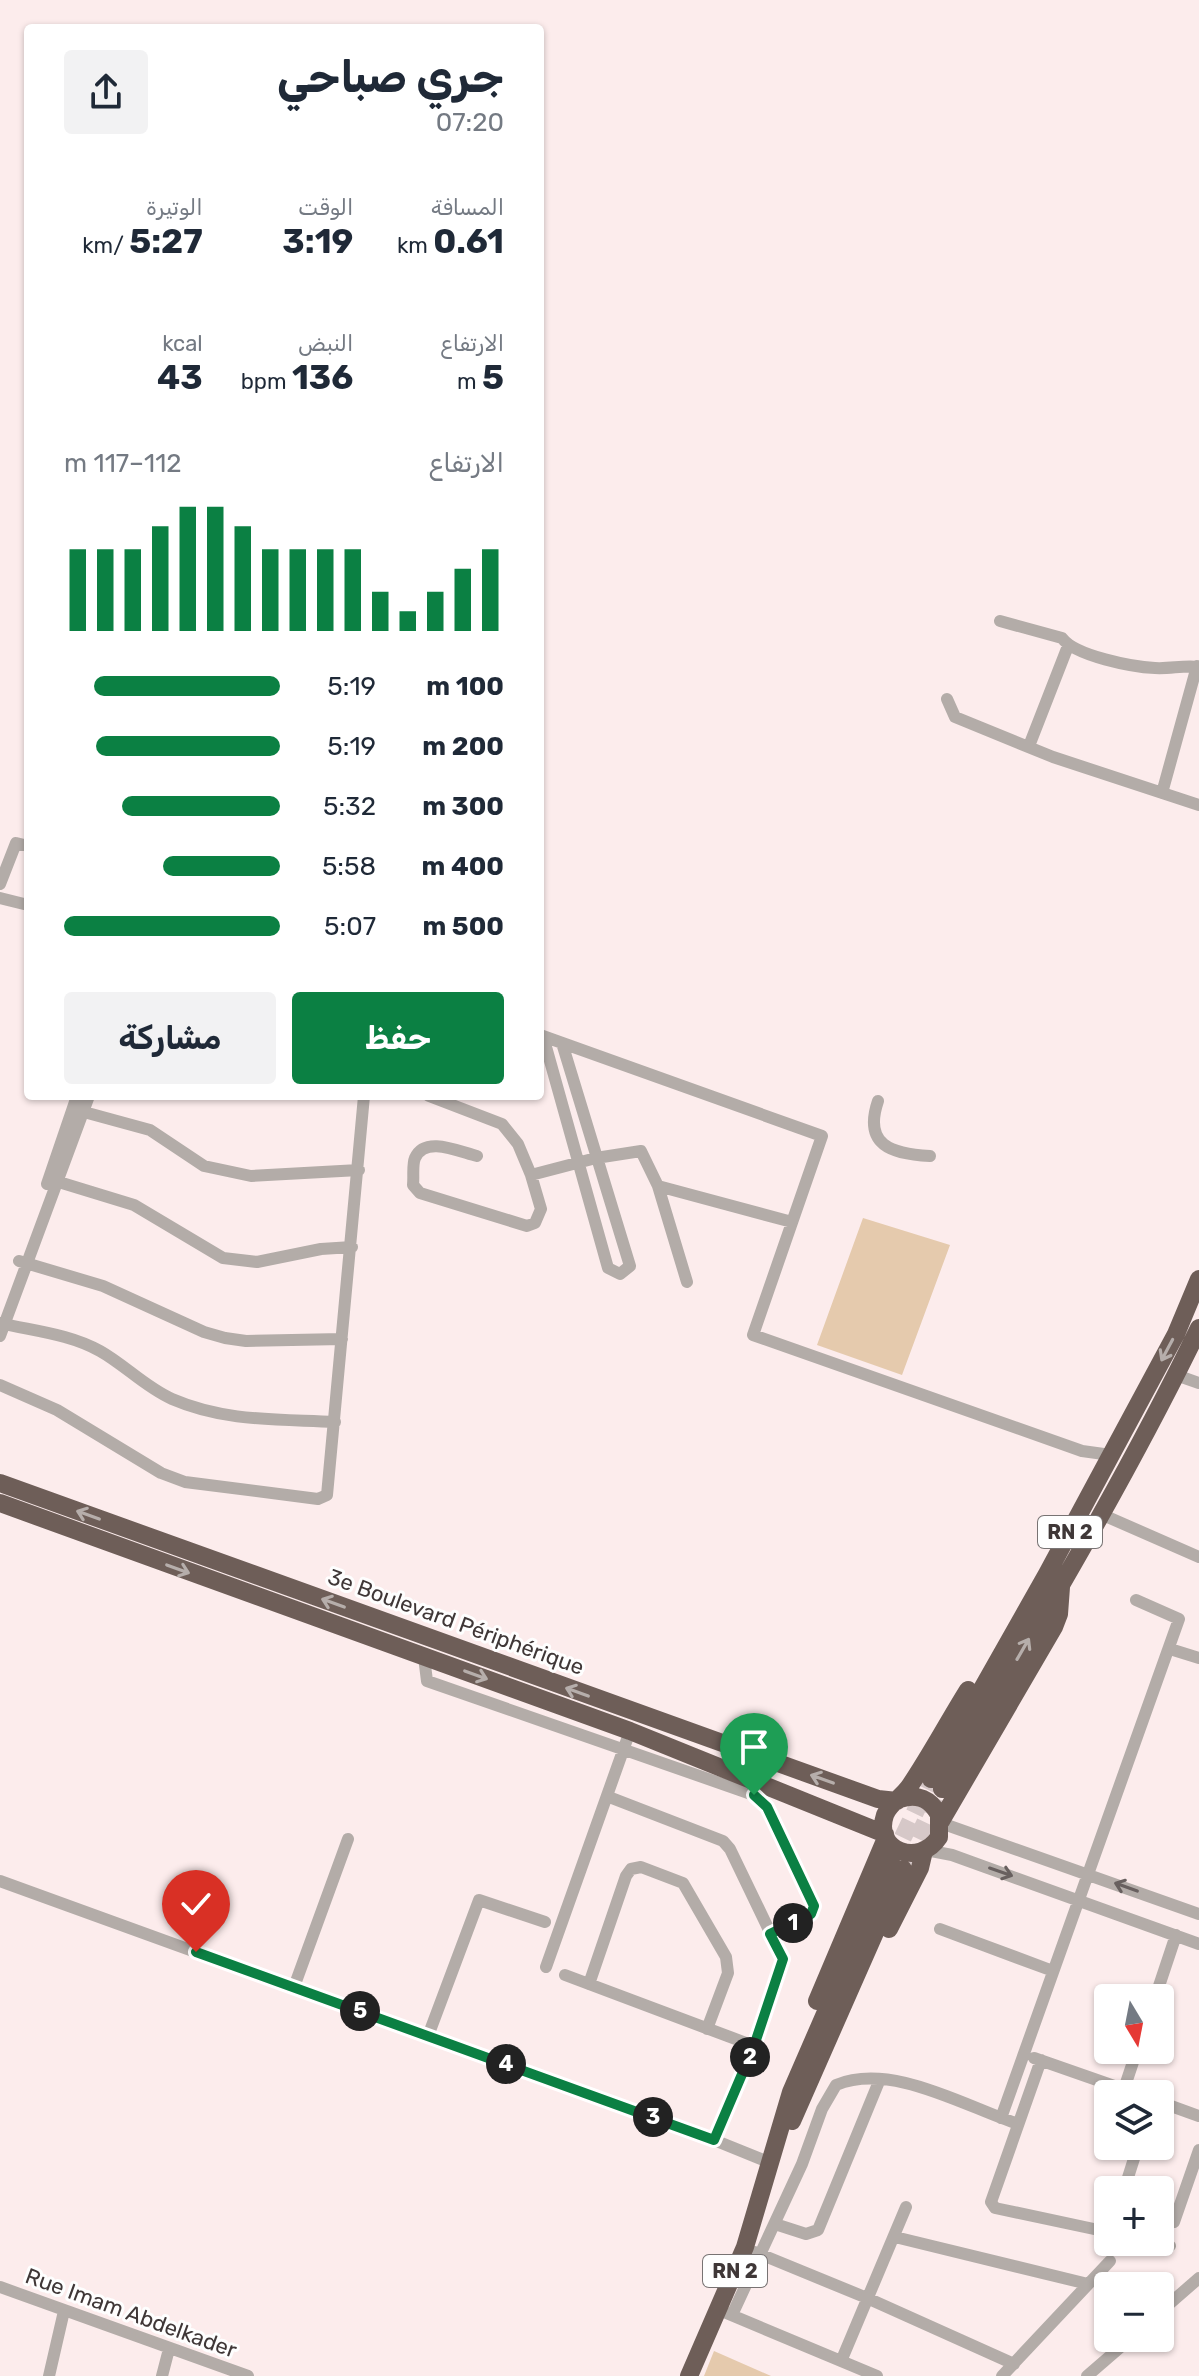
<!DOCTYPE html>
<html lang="ar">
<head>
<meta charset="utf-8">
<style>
	:root { --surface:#fff; --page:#f2f2f3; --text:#1f2937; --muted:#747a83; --accent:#0b8043 }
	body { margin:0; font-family:Rubik,Cairo,sans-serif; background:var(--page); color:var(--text); direction:rtl; height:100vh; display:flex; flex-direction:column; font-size:30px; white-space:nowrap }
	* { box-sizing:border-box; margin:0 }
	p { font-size:26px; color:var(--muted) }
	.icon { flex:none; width:44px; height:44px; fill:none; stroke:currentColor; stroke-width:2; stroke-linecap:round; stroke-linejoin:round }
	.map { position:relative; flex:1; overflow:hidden; direction:ltr }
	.sheet { position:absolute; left:24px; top:24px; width:520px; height:1076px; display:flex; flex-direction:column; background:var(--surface); border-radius:8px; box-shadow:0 2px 6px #0004; direction:rtl }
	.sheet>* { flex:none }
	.needle { width:52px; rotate:170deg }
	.buttons { position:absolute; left:1094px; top:1984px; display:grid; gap:16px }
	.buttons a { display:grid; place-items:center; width:80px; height:80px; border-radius:8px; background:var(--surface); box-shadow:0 2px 6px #0004; font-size:40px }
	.pin { position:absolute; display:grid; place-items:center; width:68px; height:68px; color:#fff; margin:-82px -34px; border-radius:50% 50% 50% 0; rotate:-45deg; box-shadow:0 0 8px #0007 }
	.pin .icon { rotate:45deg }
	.km { position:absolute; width:40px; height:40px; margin:-20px; border-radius:50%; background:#222; color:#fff; font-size:22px; line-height:40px; text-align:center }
	.round { display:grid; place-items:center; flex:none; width:84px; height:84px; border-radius:8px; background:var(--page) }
	.summary { display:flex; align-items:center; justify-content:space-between; height:136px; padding:0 40px }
	h1 { font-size:44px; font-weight:700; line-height:60px }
	.figures { display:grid; grid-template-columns:repeat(3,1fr); gap:12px; height:136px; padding:8px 40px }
	.figures div { display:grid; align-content:center }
	.figures b { font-size:34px; font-weight:700 }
	.figures small { font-size:22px; font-weight:400 }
	.figures p { font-size:22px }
	.chart { height:224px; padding:16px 40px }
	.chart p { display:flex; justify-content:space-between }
	.chart svg { width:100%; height:144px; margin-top:8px; stroke:var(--accent); stroke-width:6 }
	.button { display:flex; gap:16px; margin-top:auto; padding:16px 40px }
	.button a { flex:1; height:92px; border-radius:8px; background:var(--accent); color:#fff; font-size:32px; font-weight:700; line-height:92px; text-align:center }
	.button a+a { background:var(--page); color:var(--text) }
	ul { padding:0 40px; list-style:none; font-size:26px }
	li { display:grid; grid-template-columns:128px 96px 1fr; align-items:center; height:60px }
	li i { height:20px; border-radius:10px; background:var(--accent) }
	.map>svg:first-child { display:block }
</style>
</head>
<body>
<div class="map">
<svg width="1199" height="2376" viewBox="0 0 1199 2376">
	<rect width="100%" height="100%" fill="#fcecec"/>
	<path fill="#e5caad" d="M863 1218 950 1245 902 1375 817 1345Z
		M714 2351 771 2376H704Z"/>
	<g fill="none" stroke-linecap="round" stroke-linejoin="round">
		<path stroke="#d6c8c8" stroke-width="18" stroke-dasharray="18 9" stroke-linecap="butt" d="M891 1862 931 1779
			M906 1863 938 1796"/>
		<path stroke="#b3aca8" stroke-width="12" d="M1000 621 1062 638C1075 656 1133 667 1155 668 1170 669 1184 665 1199 667
			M947 699 955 717 1053 757 1199 805
			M1029 746 1068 646
			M1162 793 1197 666
			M0 884 16 843 28 846
			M0 898 28 905
			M540 1035 822 1136 753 1335 1082 1451 1111 1455
			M543 1036 608 1268 620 1274 630 1266 562 1043
			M429 1096 502 1124 518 1144 531 1175 596 1158 641 1151 658 1186 687 1282
			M878 1101C863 1145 891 1154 930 1156
			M73 1109 150 1130 204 1166 251 1176 359 1170
			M477 1156C460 1152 425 1135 415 1158 412 1165 414 1177 413 1185L420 1193 527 1226 535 1223 541 1209 531 1175
			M49 1179 134 1205 223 1258 257 1262 321 1249 352 1247
			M47 1184 77 1096
			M658 1186 792 1222
			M19 1261 103 1286 204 1332 225 1338 246 1341 342 1339
			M0 1323C34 1331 70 1334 100 1351 125 1365 145 1387 172 1399 225 1422 278 1419 335 1422
			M0 1336 89 1096
			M1176 1375 1199 1383
			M0 1385 57 1410 161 1473 185 1482 318 1499 327 1495 364 1096
			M1103 1515 1199 1557
			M1170 1649 1199 1658
			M424 1657 427 1681 754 1795 767 1807 814 1906 811 1914 770 1934
			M609 1797 723 1841 730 1849 783 1959 754 2046 714 2140
			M941 1823 1199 1914
			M926 1850 952 1855 1199 1944
			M0 1881 714 2140 771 2163
			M940 1929 1053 1971
			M546 1967 630 1731
			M565 1975 754 2046
			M589 1984 626 1876 631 1869 641 1867 683 1883 726 1957 728 1973 707 2029
			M294 1987 348 1839
			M1155 1998 1176 1935
			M428 2036 479 1900 545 1922
			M1034 2058 1137 2094
			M1041 2060 991 2202 995 2208 1108 2232
			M1124 2089 1137 2050
			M1160 2102 1199 2116
			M1001 2118 1179 1619 1136 1600
			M1124 2190 1138 2146
			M1174 2222 1199 2150
			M775 2224 806 2234 818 2230 880 2079
			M895 2237 1088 2284
			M1153 2242 1170 2246
			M755 2252 867 2298 1014 2364
			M0 2287 248 2376
			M724 2312 877 2376
			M1160 2312 1199 2278
			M732 2315 802 2164 822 2109 836 2085C891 2062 964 2106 1018 2124
			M842 2359 906 2207
			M49 2376 64 2311
			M162 2376 169 2349
			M1002 2376 1110 2261
			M1087 2376 1131 2338"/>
		<path stroke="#6e5e58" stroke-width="18" d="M0 1483 878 1799 897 1801
			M0 1503 630 1731 885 1834
			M931 1779 1047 1574 1176 1334 1199 1279
			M942 1789C1031 1636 1122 1487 1199 1328
			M900 1799C917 1793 931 1799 939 1815V1837C919 1868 873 1850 885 1815 889 1804 902 1797 909 1787 930 1756 948 1722 968 1690
			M941 1821 1054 1627 1059 1614 1061 1587
			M889 1929 920 1868 924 1851
			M817 2001 886 1838
			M792 2121 903 1869
			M689 2376 745 2247 791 2092 891 1862"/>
	</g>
	<defs><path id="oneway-shaft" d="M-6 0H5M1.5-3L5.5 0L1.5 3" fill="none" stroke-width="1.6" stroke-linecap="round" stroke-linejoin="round" transform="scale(2)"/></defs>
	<g stroke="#b6aeab">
		<use href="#oneway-shaft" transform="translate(1167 1350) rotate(118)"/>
		<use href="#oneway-shaft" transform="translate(88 1515) rotate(-160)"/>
		<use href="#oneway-shaft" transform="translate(178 1569) rotate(20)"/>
		<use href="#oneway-shaft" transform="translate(333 1603) rotate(-160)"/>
		<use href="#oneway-shaft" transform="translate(1023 1649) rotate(-60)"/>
		<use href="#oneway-shaft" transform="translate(476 1675) rotate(20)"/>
		<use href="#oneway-shaft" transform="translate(577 1692) rotate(-160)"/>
		<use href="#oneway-shaft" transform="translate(822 1779) rotate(-160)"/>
	</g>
	<g stroke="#68605f">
		<use href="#oneway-shaft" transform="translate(1001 1872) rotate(19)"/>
		<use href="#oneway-shaft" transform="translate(1126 1887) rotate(-160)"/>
	</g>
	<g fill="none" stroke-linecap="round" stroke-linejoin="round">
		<g stroke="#fff" stroke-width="16">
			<path id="route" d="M196 1952 714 2140 754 2046 783 1959 770 1934 811 1914 814 1906 767 1807 754 1795"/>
		</g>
		<use href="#route" stroke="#0b8043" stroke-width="10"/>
	</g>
	<g text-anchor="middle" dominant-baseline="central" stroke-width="6" stroke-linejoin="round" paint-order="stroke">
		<g fill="#fefefe" stroke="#787373" stroke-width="2">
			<rect x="1038" y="1516" width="64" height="32" rx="6"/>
			<rect x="703" y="2255" width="64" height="32" rx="6"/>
		</g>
		<g font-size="20" font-weight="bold" fill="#3f3737">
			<text x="1070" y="1532">RN 2</text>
			<text x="735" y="2271">RN 2</text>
		</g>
		<g font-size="22" fill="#3f3737" stroke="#fefefe">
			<text transform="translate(456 1622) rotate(20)">3e Boulevard Périphérique</text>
			<text transform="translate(131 2313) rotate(20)">Rue Imam Abdelkader</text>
		</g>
	</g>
</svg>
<div class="buttons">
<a><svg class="needle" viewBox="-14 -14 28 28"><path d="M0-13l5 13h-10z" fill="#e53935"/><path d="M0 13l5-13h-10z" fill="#747a83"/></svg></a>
<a><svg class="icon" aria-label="layers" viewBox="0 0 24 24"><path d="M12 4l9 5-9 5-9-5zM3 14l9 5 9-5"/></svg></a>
<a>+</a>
<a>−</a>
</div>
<div class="pin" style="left:754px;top:1795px;background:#1e9e55"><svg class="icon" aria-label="arrive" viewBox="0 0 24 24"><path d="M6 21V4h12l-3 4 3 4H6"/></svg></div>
<div class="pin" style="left:196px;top:1952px;background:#d93025"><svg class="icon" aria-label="check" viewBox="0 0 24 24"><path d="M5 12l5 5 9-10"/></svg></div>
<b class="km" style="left:793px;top:1923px">1</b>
<b class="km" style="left:750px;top:2057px">2</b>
<b class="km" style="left:653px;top:2117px">3</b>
<b class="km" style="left:506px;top:2064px">4</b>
<b class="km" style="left:360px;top:2011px">5</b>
<section class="sheet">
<div class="summary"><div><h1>جري صباحي</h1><p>07:20</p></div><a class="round"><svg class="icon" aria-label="share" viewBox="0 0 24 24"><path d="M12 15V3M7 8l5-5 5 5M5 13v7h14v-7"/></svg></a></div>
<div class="figures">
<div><p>المسافة</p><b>0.61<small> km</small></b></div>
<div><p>الوقت</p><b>3:19</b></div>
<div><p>الوتيرة</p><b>5:27<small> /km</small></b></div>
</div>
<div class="figures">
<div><p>الارتفاع</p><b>5<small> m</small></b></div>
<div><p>النبض</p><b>136<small> bpm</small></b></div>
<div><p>kcal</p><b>43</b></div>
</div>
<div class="chart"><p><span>الارتفاع</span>112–117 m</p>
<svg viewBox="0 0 160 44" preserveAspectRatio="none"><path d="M5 44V19M15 44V19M25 44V19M35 44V12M45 44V6M55 44V6M65 44V12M75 44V19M85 44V19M95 44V19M105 44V19M115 44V32M125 44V38M135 44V32M145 44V25M155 44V19"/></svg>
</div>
<ul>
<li><b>100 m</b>5:19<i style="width:86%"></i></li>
<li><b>200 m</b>5:19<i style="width:85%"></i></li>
<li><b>300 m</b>5:32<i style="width:73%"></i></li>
<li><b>400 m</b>5:58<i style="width:54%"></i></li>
<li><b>500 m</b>5:07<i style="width:100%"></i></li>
</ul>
<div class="button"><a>حفظ</a><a>مشاركة</a></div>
</section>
</div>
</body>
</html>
